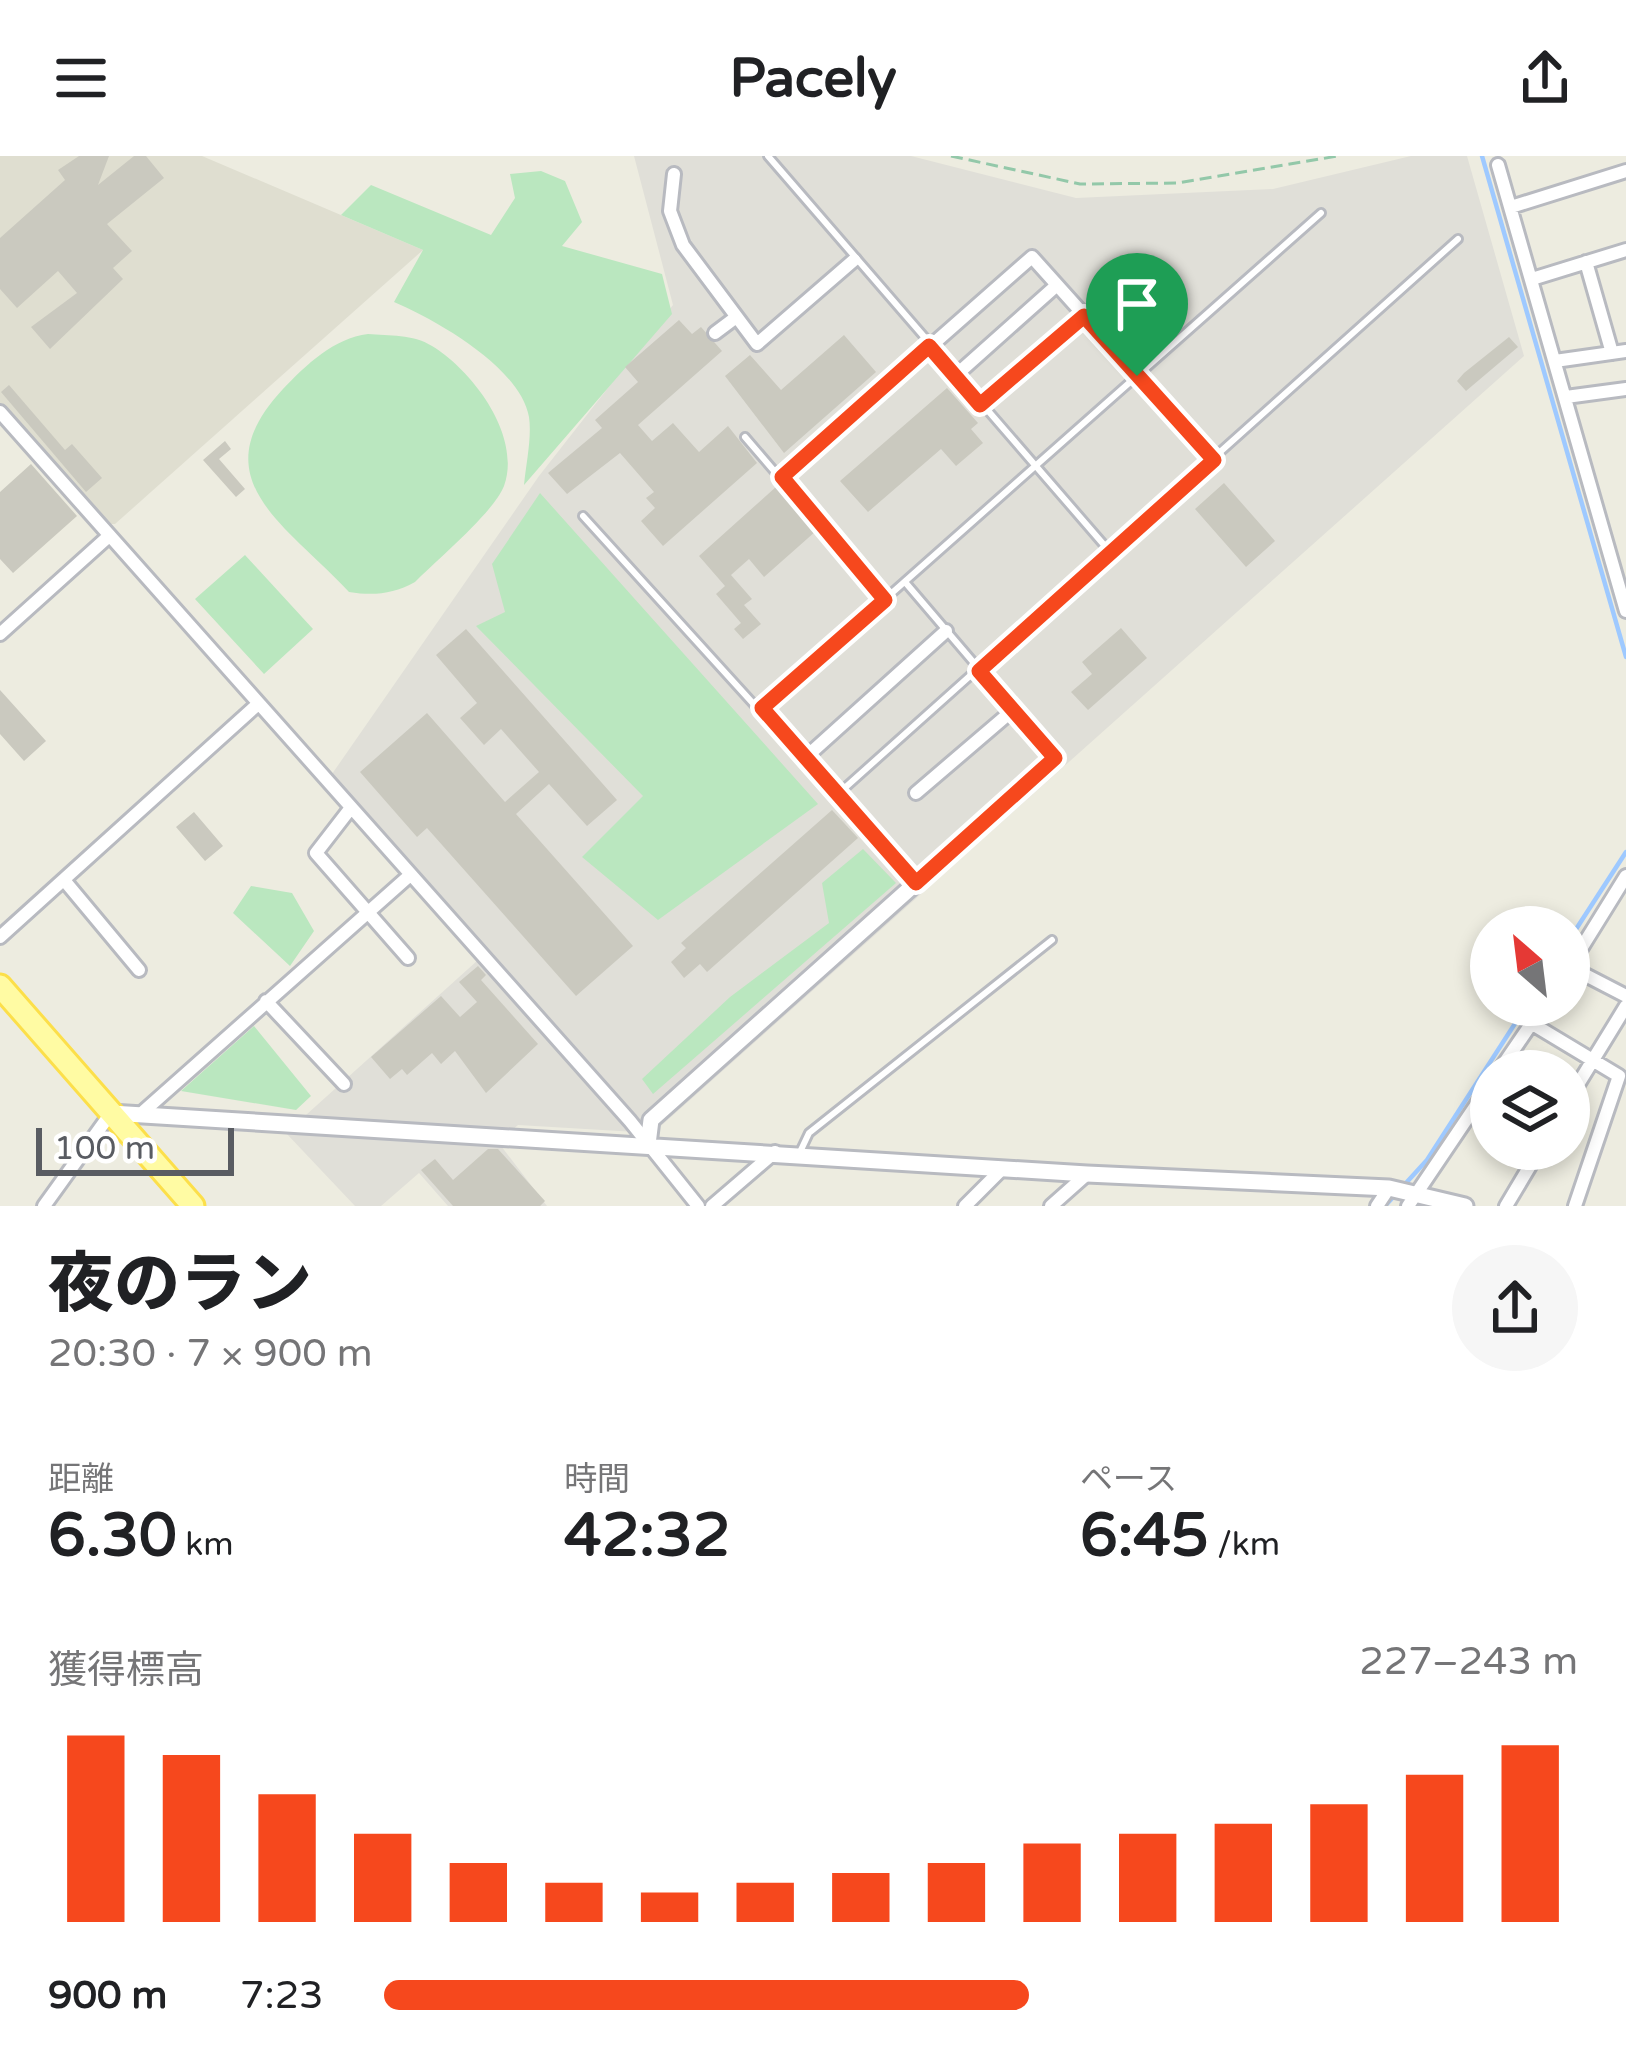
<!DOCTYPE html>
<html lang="ja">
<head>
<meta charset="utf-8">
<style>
	:root { --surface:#fff; --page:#f6f6f6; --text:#202124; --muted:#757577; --accent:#f6481d }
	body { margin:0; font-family:"Varela Round","Noto Sans JP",sans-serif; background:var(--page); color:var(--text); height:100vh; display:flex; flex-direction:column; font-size:45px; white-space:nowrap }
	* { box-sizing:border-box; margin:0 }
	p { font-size:39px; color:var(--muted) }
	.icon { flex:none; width:66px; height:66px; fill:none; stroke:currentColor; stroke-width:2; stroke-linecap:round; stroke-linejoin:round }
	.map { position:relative; height:1050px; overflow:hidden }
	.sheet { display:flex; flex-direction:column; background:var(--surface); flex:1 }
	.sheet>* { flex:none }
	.needle { width:78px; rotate:332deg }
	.controls { position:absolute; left:1470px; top:750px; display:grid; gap:24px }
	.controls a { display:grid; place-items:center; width:120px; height:120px; border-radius:50%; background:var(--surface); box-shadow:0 6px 18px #0003; font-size:60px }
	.scale { position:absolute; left:36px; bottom:30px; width:198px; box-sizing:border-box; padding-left:12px; border:6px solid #595c62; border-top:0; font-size:33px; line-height:42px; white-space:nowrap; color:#595c62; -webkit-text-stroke:9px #fff; paint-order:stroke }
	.pin { position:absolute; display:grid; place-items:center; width:102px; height:102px; color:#fff; margin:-123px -51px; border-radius:50% 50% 50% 0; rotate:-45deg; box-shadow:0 0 12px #0007 }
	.pin .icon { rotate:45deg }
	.round { display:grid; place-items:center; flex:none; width:126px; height:126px; border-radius:63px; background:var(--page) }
	.overview { display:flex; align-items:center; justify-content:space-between; height:204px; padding:0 48px }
	h1 { font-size:66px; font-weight:800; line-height:90px }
	.stats { display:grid; grid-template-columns:repeat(3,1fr); gap:18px; height:204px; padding:12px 48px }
	.stats div { display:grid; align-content:center }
	.stats b { font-size:60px; font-weight:800 }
	.stats small { font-size:33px; font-weight:400 }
	.stats p { font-size:33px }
	.chart { height:336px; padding:24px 48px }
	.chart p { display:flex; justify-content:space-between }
	.chart svg { width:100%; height:216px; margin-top:12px; stroke:var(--accent); stroke-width:6 }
	ul { padding:0 48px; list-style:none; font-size:39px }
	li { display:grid; grid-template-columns:192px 144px 1fr; align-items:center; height:90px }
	li i { height:30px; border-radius:15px; background:var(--accent) }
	header { display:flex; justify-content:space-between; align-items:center; height:156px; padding:0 48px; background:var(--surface); font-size:54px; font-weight:800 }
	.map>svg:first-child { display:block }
</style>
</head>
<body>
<header><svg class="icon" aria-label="menu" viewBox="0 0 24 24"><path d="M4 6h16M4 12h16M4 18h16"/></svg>Pacely<svg class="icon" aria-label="share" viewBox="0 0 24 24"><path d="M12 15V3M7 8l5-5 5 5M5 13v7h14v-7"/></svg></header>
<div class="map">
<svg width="1626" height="1050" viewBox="0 0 1626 1050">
	<rect width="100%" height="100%" fill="#edece0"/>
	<path fill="#e0dfd8" d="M634 0H911L1076 42 1273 33 1411 0H1467L1524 200 653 977 518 969 498 986 547 1050H448L419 1017 381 1050H355L286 977 488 795 332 618 539 320 673 149Z"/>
	<path fill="#dfded0" d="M0 0H202L423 94 115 368H105L0 247Z"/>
	<path fill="#bae7bf" d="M541 15 565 25 582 66 562 90 662 118 672 158 524 329C526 308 532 281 529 261 520 211 436 164 394 146L423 94 341 59 371 29 491 79 515 42 510 18Z
		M368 178C389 180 413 178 432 190 473 215 522 280 504 330 494 356 437 404 415 426 393 438 374 440 349 436 286 368 199 323 283 233 306 209 334 182 368 178Z
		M540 337 818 648 658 764 582 701 643 640 476 470 505 456 492 408Z
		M245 399 313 473 264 518 195 443Z
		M863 693 896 727 653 938 642 923 730 841 829 767 822 727Z
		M251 730 292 737 314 775 290 810 233 757Z
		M254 870 311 940 296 954 181 935Z"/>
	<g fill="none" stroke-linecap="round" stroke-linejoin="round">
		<path stroke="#9ec9ff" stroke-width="4.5" d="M1482 0 1626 501
			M1569 784 1626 696
			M1385 1050 1427 1004 1527 849"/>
	</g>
	<path fill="#cac9bf" d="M79 0H109L98 29 134 0H146L164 22 107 68 132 95 113 112 123 123 50 193 31 171 77 137 58 115 17 152 0 133V82L65 24 58 14Z
		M679 164 692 178 701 171 722 195 638 269 652 285 673 267 699 296 728 270 757 307 663 390 641 365 655 352 646 342 654 336 620 297 567 338 548 317 602 272 595 264 638 226 625 211Z
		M844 179 876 216 784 297 725 220 750 199 781 234Z
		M1509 181 1518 191 1466 235 1457 225 1464 217Z
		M9 229 65 294 72 288 102 322 86 336 1 236Z
		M947 232 978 267 971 273 983 287 956 310 941 293 868 356 840 325Z
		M225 285 231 293 219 303 245 333 236 341 203 304Z
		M31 308 77 360 13 417 0 403V336Z
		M1224 327 1275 385 1246 411 1195 353Z
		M777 330 816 375 764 421 749 403 731 419 752 443 744 449 761 468 743 483 734 473 741 467 716 438 725 430 699 400Z
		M1121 472 1147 502 1088 554 1071 536 1092 518 1082 506Z
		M466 473 617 644 587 670 549 628 516 658 633 790 576 840 427 672 417 681 360 616 427 557 505 646 539 616 501 573 484 589 460 562 477 547 436 499Z
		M0 534 46 585 24 605 0 578Z
		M832 654 858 682 707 816 700 808 684 822 671 806 686 792 681 787Z
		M194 656 223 690 205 705 176 671Z
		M478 810 486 819 481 824 538 888 486 937 455 895 441 908 432 897 407 919 402 913 390 923 371 901 441 840 460 861 477 846 459 826Z
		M488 993H498L545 1045 540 1050H453L421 1014 435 1003 453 1024Z"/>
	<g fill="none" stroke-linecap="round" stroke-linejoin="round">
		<g stroke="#b8bac0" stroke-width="12">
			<path id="service" d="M768 0 1111 397
				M745 281 885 444
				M583 360 916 727 1055 602 905 426
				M762 552 1321 57
				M838 638 1458 83
				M800 996 809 977 1052 784"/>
		</g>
		<g stroke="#b8bac0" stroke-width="18">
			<path id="minor" d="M1498 9 1626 455
				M674 18 670 55 683 89 757 188 854 104
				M1511 51 1626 15
				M1586 106 1612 197
				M1532 123 1626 94
				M715 177 735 162
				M1555 205 1626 195
				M955 220 1057 129
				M1566 241 1626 233
				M981 249 1084 160
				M0 256 630 965 698 1050
				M782 321 1032 101 1214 304
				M0 478 109 380
				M805 602 946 475
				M916 637 1013 554
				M350 653 316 697 408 802
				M64 724 139 814
				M0 781 258 548
				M1570 811 1626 840
				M1569 812 1626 720
				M266 845 344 928
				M1531 867 1619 920 1575 1050
				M1499 915 1544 849
				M1569 943 1626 850
				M144 955 409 720
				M44 1050 111 957
				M712 1050 775 996
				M965 1050 1003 1012
				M1051 1050 1087 1018
				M1377 1050 1389 1032
				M1408 1050 1491 927
				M1506 1050 1540 993"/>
		</g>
		<g stroke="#b8bac0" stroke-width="21">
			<path id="tertiary" d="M111 957 1087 1018 1389 1032 1465 1050
				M648 988 651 964 916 727"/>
		</g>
		<g stroke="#fcdf4a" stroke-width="27">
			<path id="primary" d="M0 830 193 1050"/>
		</g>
		<path stroke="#93c8a9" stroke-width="3" stroke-dasharray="12 6" stroke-linecap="butt" d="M951 0 1080 28 1177 27 1338 0"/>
		<use href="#service" stroke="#fff" stroke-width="6"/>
		<use href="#minor" stroke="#fff" stroke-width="12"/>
		<use href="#tertiary" stroke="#fff" stroke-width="15"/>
		<use href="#primary" stroke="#fffba3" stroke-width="21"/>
	</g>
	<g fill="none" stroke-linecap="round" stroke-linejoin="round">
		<g stroke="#fff" stroke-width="24">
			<path id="route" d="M1084 160 1214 304 979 515 1055 602 916 727 762 552 885 444 782 321 929 190 980 249Z"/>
		</g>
		<use href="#route" stroke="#f6481d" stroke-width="15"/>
	</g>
</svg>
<div class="controls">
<a><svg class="needle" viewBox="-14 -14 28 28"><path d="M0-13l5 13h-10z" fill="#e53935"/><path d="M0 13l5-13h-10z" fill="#757577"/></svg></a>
<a><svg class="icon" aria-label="layers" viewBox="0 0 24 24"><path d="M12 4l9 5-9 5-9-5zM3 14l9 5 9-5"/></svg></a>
</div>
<div class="scale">100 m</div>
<div class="pin" style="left:1137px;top:220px;background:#1e9e55"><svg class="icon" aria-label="arrive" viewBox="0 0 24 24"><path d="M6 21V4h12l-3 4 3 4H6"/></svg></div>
</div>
<section class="sheet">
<div class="overview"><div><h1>夜のラン</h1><p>20:30 · 7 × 900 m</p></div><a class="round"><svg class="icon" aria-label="share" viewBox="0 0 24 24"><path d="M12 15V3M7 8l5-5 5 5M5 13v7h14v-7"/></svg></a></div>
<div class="stats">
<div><p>距離</p><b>6.30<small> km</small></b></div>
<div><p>時間</p><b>42:32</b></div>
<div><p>ペース</p><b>6:45<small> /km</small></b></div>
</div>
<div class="chart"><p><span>獲得標高</span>227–243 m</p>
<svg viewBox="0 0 160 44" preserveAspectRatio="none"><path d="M5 44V6M15 44V10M25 44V18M35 44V26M45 44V32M55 44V36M65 44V38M75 44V36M85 44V34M95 44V32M105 44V28M115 44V26M125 44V24M135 44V20M145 44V14M155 44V8"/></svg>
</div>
<ul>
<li><b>900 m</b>7:23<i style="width:54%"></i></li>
</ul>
</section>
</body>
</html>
